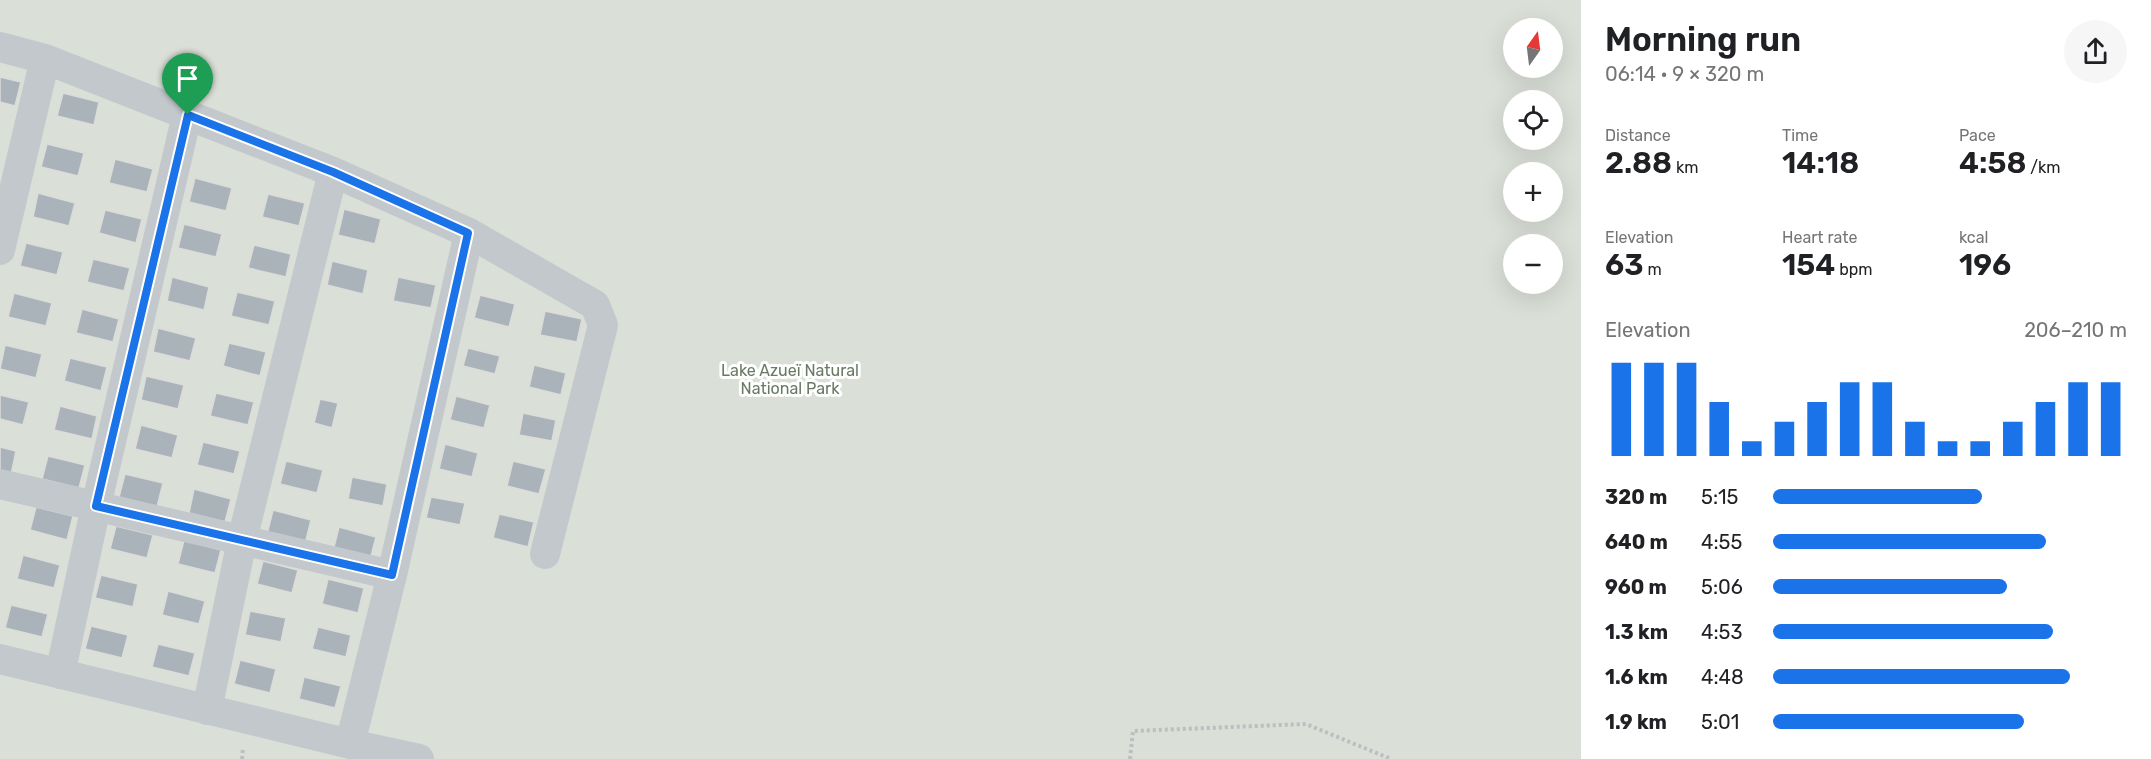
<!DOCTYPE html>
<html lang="en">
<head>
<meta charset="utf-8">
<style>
	:root { --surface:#fff; --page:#f6f6f6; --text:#202124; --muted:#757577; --accent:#1a73e8 }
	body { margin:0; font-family:Rubik,sans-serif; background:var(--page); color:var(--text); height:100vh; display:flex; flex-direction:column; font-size:22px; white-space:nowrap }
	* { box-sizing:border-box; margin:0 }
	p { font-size:20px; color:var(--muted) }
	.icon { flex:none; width:33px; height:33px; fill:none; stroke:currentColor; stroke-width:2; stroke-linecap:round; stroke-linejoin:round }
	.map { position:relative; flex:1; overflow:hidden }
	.panel { display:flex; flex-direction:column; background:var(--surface); width:570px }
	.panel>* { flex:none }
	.needle { width:39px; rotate:14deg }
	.buttons { position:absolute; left:1503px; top:18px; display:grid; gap:12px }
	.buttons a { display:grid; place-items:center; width:60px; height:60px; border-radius:50%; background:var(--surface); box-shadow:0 6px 24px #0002; font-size:30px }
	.pin { position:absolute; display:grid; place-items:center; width:51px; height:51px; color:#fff; margin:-62px -26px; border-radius:50% 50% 50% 0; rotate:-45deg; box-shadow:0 0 6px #0007 }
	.pin .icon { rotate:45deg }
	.round { display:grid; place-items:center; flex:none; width:63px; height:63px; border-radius:32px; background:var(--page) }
	.head { display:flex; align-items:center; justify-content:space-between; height:102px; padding:0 24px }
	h1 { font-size:33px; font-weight:600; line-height:45px }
	.metrics { display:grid; grid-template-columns:repeat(3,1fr); gap:9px; height:102px; padding:6px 24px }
	.metrics div { display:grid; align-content:center }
	.metrics b { font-size:30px; font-weight:600 }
	.metrics small { font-size:16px; font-weight:400 }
	.metrics p { font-size:16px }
	.chart { height:168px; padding:12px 24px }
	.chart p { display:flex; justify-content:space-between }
	.chart svg { width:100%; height:108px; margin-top:6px; stroke:var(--accent); stroke-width:6 }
	ul { padding:0 24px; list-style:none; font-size:20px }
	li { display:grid; grid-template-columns:96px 72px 1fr; align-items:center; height:45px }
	li i { height:15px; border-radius:8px; background:var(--accent) }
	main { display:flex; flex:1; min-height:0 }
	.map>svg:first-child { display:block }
</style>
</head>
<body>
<main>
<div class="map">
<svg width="1581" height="759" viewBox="0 0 1581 759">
	<rect width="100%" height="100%" fill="#fafaf8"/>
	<path fill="#dadfd7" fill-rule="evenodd" d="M0 0H1581V759H0ZM1514 28H1552V68H1514ZM1514 100H1552V140H1514ZM1514 172H1552V212H1514ZM1514 244H1552V284H1514Z"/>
	<path fill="#aab3b9" stroke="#dcdcda" stroke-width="1.5" d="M0 77 21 82 15 106 0 102Z
		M63 93 99 102 94 125 57 116Z
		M47 144 84 153 78 176 41 167Z
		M115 159 153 169 147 192 109 183Z
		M195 178 232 188 226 211 189 202Z
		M38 193 75 203 69 226 33 217Z
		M268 194 305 203 299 226 262 217Z
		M344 209 381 219 375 244 338 235Z
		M105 210 142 219 136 243 99 233Z
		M184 224 222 234 216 257 178 248Z
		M26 243 63 252 57 275 20 266Z
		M254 245 291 254 286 277 248 268Z
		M93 259 130 268 124 291 87 282Z
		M332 261 368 270 363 294 327 285Z
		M172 277 209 287 204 310 167 301Z
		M398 277 436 285 431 308 393 301Z
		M237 292 275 301 269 325 231 316Z
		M14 293 52 303 46 326 8 317Z
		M480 295 515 304 509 327 474 318Z
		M82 309 119 319 113 342 76 333Z
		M545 311 582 319 577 342 540 335Z
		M158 328 196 338 190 361 153 352Z
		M229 343 266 352 260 376 223 366Z
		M5 345 42 354 36 378 0 369Z
		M468 348 500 356 495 374 463 366Z
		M70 358 107 367 101 391 64 381Z
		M534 365 566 373 561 395 529 387Z
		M146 376 184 385 178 409 141 400Z
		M216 393 254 402 248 425 210 416Z
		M0 395 29 402 23 425 0 419Z
		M456 396 490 405 484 428 450 420Z
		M320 399 338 403 332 428 314 423Z
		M60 406 97 416 92 439 54 430Z
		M523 413 556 420 552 441 519 435Z
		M141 425 178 435 172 458 135 449Z
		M203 442 240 451 234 474 197 465Z
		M445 444 478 453 472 477 439 469Z
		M0 447 16 451 11 475 0 472Z
		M48 456 85 465 79 488 42 479Z
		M286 461 323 470 317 493 280 484Z
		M513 461 546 469 539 494 507 486Z
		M125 474 163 483 157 507 119 497Z
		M352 477 387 484 383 506 348 499Z
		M194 489 231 499 225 522 189 513Z
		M431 497 465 503 460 525 426 518Z
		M36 507 73 516 67 540 30 530Z
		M273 510 311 520 305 544 267 534Z
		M499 514 534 522 528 547 493 538Z
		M116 526 153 535 147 558 110 549Z
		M339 527 376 537 370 560 333 551Z
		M184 540 221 550 215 573 178 564Z
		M23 555 60 565 54 588 17 579Z
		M263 561 298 570 292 593 257 584Z
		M101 575 138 584 133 607 95 598Z
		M328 579 364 588 358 613 322 604Z
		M168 591 205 601 199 624 162 615Z
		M11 605 48 614 42 637 5 628Z
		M250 611 286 618 281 642 245 635Z
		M91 626 128 635 122 658 85 649Z
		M318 627 351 635 346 657 312 649Z
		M158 644 195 653 189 676 152 667Z
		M240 660 276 669 270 693 234 684Z
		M304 677 341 686 335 708 299 699Z"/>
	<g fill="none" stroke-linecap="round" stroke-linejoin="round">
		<path stroke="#bbbfc2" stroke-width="4" stroke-dasharray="3 3" stroke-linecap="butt" d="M242 759 243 748
			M1130 759 1133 731 1306 724 1391 759"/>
		<path stroke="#c3c8cc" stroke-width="30" d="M0 47 45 59 333 172 469 233 595 305 603 325 545 554
			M0 250 45 59
			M0 484 392 575
			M0 659 350 744 419 759
			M60 674 96 506 187 115
			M207 710 242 540 333 172
			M350 744 392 575 469 233"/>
	</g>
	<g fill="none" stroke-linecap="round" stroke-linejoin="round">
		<g stroke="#fff" stroke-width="12">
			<path id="route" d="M188 115 333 172 468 233 392 575 96 506Z"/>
		</g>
		<use href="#route" stroke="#1a73e8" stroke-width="8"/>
	</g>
	<g text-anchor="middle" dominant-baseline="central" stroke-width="6" stroke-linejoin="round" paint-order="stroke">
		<g font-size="16" fill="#687a64" stroke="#fff">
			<text x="790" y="370">Lake Azueï Natural<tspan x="790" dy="18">National Park</tspan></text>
		</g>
	</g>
</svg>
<div class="buttons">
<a><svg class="needle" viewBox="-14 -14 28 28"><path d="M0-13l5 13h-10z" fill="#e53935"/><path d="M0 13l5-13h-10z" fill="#757577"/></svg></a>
<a><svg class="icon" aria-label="locate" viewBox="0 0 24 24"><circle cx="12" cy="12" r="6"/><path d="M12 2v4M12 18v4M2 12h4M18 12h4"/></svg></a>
<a>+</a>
<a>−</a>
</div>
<div class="pin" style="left:188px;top:115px;background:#1e9e55"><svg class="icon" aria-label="arrive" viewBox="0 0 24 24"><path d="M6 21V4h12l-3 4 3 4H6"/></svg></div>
</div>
<section class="panel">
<div class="head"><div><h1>Morning run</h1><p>06:14 · 9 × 320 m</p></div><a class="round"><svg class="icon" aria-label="share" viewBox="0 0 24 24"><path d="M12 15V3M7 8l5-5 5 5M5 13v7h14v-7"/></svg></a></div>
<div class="metrics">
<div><p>Distance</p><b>2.88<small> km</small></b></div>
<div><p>Time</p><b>14:18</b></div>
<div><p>Pace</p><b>4:58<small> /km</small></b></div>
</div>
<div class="metrics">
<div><p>Elevation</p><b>63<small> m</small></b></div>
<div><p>Heart rate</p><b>154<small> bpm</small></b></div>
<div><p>kcal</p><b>196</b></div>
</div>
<div class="chart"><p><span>Elevation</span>206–210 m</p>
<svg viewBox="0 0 160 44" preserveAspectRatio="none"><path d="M5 44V6M15 44V6M25 44V6M35 44V22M45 44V38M55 44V30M65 44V22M75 44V14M85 44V14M95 44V30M105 44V38M115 44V38M125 44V30M135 44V22M145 44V14M155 44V14"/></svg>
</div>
<ul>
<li><b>320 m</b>5:15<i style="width:59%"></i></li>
<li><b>640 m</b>4:55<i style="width:77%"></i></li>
<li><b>960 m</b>5:06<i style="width:66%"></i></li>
<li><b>1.3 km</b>4:53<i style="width:79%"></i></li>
<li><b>1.6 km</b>4:48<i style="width:84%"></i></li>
<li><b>1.9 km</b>5:01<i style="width:71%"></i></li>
</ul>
</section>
</main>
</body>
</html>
